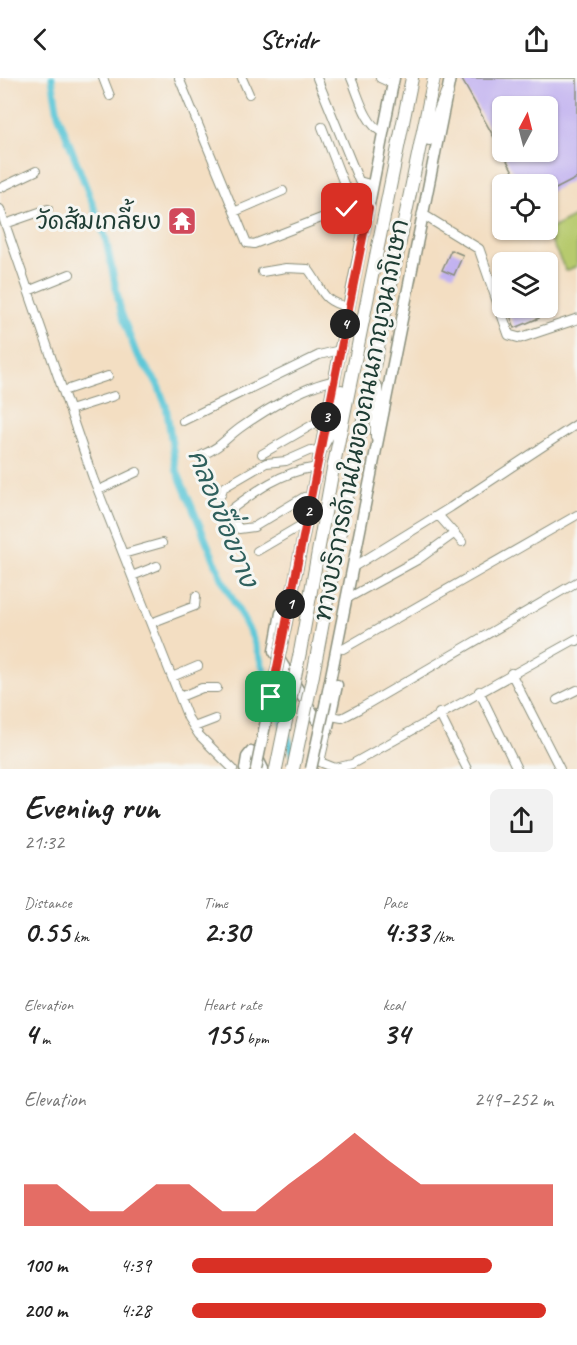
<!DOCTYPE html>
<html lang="en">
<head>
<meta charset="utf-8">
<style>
	:root { --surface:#fff; --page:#f2f2f2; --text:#222; --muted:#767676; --accent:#d93025 }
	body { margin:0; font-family:Caveat,"Playpen Sans Thai",sans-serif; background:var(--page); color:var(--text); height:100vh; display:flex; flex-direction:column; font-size:22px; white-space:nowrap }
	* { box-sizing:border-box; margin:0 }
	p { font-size:20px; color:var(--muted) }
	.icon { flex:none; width:33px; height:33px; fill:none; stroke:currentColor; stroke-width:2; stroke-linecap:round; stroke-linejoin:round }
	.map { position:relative; height:691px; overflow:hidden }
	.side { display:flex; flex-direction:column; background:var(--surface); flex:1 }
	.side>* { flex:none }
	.needle { width:39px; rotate:7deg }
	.fabs { position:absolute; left:492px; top:18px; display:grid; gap:12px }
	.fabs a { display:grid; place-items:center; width:66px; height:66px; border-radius:9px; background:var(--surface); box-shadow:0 2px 4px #0004; font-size:30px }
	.pin { position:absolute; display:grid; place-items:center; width:51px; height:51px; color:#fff; margin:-26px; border-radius:12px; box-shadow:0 3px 9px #0006 }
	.km { position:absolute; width:30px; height:30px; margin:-15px; border-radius:50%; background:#222; color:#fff; font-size:16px; line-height:30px; text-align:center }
	.round { display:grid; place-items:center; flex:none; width:63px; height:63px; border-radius:9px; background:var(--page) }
	.overview { display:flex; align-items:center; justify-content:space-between; height:102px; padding:0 24px }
	h1 { font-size:33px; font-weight:700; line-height:45px }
	.stats { display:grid; grid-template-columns:repeat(3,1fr); gap:9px; height:102px; padding:6px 24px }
	.stats div { display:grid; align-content:center }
	.stats b { font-size:30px; font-weight:700 }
	.stats small { font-size:16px; font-weight:400 }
	.stats p { font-size:16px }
	.chart { height:168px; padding:12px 24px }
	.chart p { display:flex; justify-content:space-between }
	.chart svg { width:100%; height:108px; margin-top:6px; fill:var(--accent); opacity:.7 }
	ul { padding:0 24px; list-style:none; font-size:20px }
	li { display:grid; grid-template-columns:96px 72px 1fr; align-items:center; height:45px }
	li i { height:15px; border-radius:8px; background:var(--accent) }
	header { display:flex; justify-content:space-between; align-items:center; height:78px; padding:0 24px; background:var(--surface); font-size:27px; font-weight:700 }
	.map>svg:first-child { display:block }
</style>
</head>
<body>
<header><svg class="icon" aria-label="back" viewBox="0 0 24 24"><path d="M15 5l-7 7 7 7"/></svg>Stridr<svg class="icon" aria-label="share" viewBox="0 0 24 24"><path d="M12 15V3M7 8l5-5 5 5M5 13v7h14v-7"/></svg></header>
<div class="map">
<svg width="577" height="691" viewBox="0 0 577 691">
	<rect width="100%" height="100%" fill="#f6f6f2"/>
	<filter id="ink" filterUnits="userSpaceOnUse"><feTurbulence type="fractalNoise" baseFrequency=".0167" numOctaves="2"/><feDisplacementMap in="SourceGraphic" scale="12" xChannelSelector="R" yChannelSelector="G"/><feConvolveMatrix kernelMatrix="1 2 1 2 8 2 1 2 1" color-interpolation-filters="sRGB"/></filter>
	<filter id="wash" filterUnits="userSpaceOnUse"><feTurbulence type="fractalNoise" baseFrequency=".008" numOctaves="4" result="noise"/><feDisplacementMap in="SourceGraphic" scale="24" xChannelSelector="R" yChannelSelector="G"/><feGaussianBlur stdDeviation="1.35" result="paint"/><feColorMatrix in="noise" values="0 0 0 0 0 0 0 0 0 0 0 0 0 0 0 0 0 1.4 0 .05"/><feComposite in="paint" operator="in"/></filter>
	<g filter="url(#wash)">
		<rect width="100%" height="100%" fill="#f3dec2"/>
		<path fill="#b7ca6e" stroke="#6b8451" stroke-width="1.5" d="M577 137V188L566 193 546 153Z"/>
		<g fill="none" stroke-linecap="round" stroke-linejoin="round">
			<path stroke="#5ec8d8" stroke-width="7" d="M52 0 58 36 105 158 121 234 136 275 157 305 166 328 176 391 224 505 252 558 294 677"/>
		</g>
		<g id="blocks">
			<path fill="#c2b2f0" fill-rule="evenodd" d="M461 0H577V100L548 115V106H520ZM502 28H548V74H502Z
				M451 172 463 177 454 197 442 192Z
				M507 230H534L539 240 515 250Z"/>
		</g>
	</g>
	<g filter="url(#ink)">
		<use href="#blocks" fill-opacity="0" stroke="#898e7b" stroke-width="1.5"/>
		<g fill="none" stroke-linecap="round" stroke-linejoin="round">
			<g stroke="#898e7b" stroke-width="10">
				<path id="minor" d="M103 0 110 18
					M179 0 247 165 254 166 334 135 357 129 369 130
					M242 0 249 16
					M317 0 359 103 373 107
					M351 0C359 18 365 46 383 55
					M380 0 393 6
					M322 49 344 106 357 129
					M0 110 36 93
					M0 131 93 400 188 640 199 657 233 691
					M234 134 283 113
					M5 146 48 131
					M262 194 286 190 308 191C324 211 319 223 348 229
					M28 213 70 196
					M63 313 108 298
					M70 332 114 318
					M183 343 319 277 340 272
					M262 376 326 339
					M202 377C221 369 225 361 240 350 264 333 304 308 333 303
					M99 412 137 394
					M221 417 223 410 266 385 286 383 311 372 319 374
					M304 419 254 449 239 451 231 438 233 430C256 413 282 394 312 390
					M438 437 462 464
					M257 473 298 449
					M123 476 162 465
					M355 488 451 429 577 346
					M132 498 157 488
					M350 519 419 481 455 455
					M151 545 195 528 196 518
					M343 571 577 437
					M511 595 560 691
					M172 599 198 588
					M479 613 517 691
					M180 619 202 610H217
					M557 622 577 612
					M439 635 467 691
					M331 638 342 640 359 631 577 504
					M194 649 215 641
					M327 653 320 684 335 690 352 686 576 561 577 563"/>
			</g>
			<g stroke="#898e7b" stroke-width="11">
				<path id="tertiary" d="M422 136 479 171 509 257 520 260 577 241"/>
			</g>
			<g stroke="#898e7b" stroke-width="13">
				<path id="secondary" d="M281 535 274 573 317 642 327 653 337 607
					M286 546 394 0
					M326 623 450 0
					M245 691 247 679 251 674 256 677 263 691"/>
			</g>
			<g stroke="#898e7b" stroke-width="14">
				<path id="trunk" d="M429 61 447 15
					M376 309 377 359
					M320 371 328 357 341 313
					M300 574 332 396 412 0
					M313 597 345 428 434 0"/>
			</g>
			<use href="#minor" stroke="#fff" stroke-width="8"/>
			<use href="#tertiary" stroke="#fff" stroke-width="9"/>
			<use href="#secondary" stroke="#fff" stroke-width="10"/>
			<use href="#trunk" stroke="#fff" stroke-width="12"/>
			<g stroke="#898e7b" stroke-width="13" stroke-linecap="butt">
				<path id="secondary-bridge" d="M256 691 286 546
					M311 691 326 623"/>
			</g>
			<g stroke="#898e7b" stroke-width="14" stroke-linecap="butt">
				<path id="trunk-bridge" d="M276 691 300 574
					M293 691 313 597"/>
			</g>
			<use href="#secondary-bridge" stroke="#fff" stroke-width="10"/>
			<use href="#trunk-bridge" stroke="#fff" stroke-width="12"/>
		</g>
	</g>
	<g fill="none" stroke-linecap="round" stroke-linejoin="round" filter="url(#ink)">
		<g stroke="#fff" stroke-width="12">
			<path id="route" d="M271 619 369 130 347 131"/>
		</g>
		<use href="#route" stroke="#d93025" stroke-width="8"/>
	</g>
	<defs>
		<g id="temple-square" transform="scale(1.5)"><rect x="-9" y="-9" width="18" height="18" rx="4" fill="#d1495b" stroke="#f6f6f2"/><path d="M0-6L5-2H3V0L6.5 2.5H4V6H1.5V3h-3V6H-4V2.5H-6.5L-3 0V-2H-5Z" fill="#fff"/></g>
	</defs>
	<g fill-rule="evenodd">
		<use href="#temple-square" x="182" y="143"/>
	</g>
	<g text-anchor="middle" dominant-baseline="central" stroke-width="6" stroke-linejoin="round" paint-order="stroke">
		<g font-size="24" fill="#1f3d34" stroke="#f6f6f2" text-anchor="end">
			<text x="161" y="143">วัดส้มเกลี้ยง</text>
		</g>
		<g font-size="24" fill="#1f3d34" stroke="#f6f6f2">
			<text transform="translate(361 342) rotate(-79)">ทางบริการด้านในของถนนกาญจนาภิเษก</text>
		</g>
		<g font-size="26" font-style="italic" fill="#2f605d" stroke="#f6f6f2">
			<text transform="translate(223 440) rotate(68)">คลองขื่อขวาง</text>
		</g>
	</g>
</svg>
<div class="fabs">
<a><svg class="needle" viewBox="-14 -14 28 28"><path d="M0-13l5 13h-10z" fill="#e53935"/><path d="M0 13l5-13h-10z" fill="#767676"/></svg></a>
<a><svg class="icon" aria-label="locate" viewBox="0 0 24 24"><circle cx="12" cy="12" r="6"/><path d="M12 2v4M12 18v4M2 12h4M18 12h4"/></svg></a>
<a><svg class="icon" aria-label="layers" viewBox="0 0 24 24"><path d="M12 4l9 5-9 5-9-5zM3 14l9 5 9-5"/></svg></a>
</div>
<div class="pin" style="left:271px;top:619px;background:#1e9e55"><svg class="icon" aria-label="arrive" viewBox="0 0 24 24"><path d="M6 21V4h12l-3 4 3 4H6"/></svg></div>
<div class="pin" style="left:347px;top:131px;background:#d93025"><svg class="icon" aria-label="check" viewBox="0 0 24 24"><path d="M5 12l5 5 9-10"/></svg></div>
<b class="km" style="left:290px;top:526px">1</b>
<b class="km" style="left:308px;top:433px">2</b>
<b class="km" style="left:326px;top:339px">3</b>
<b class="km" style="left:345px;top:246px">4</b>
</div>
<section class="side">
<div class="overview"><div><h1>Evening run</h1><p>21:32</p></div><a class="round"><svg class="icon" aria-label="share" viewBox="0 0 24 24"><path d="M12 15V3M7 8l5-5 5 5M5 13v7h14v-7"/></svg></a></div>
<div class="stats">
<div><p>Distance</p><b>0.55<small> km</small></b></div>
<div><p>Time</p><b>2:30</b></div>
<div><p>Pace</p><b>4:33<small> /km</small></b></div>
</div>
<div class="stats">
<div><p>Elevation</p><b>4<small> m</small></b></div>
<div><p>Heart rate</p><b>155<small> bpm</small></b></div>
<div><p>kcal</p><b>34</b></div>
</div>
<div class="chart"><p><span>Elevation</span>249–252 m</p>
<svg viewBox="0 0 160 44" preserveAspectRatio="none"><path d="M0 44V27L10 27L20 38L30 38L40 27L50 27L60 38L70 38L80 27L90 17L100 6L110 17L120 27L130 27L140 27L150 27L160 27V44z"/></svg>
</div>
<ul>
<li><b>100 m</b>4:39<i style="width:83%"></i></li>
<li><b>200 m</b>4:28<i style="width:98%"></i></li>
</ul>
</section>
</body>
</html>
